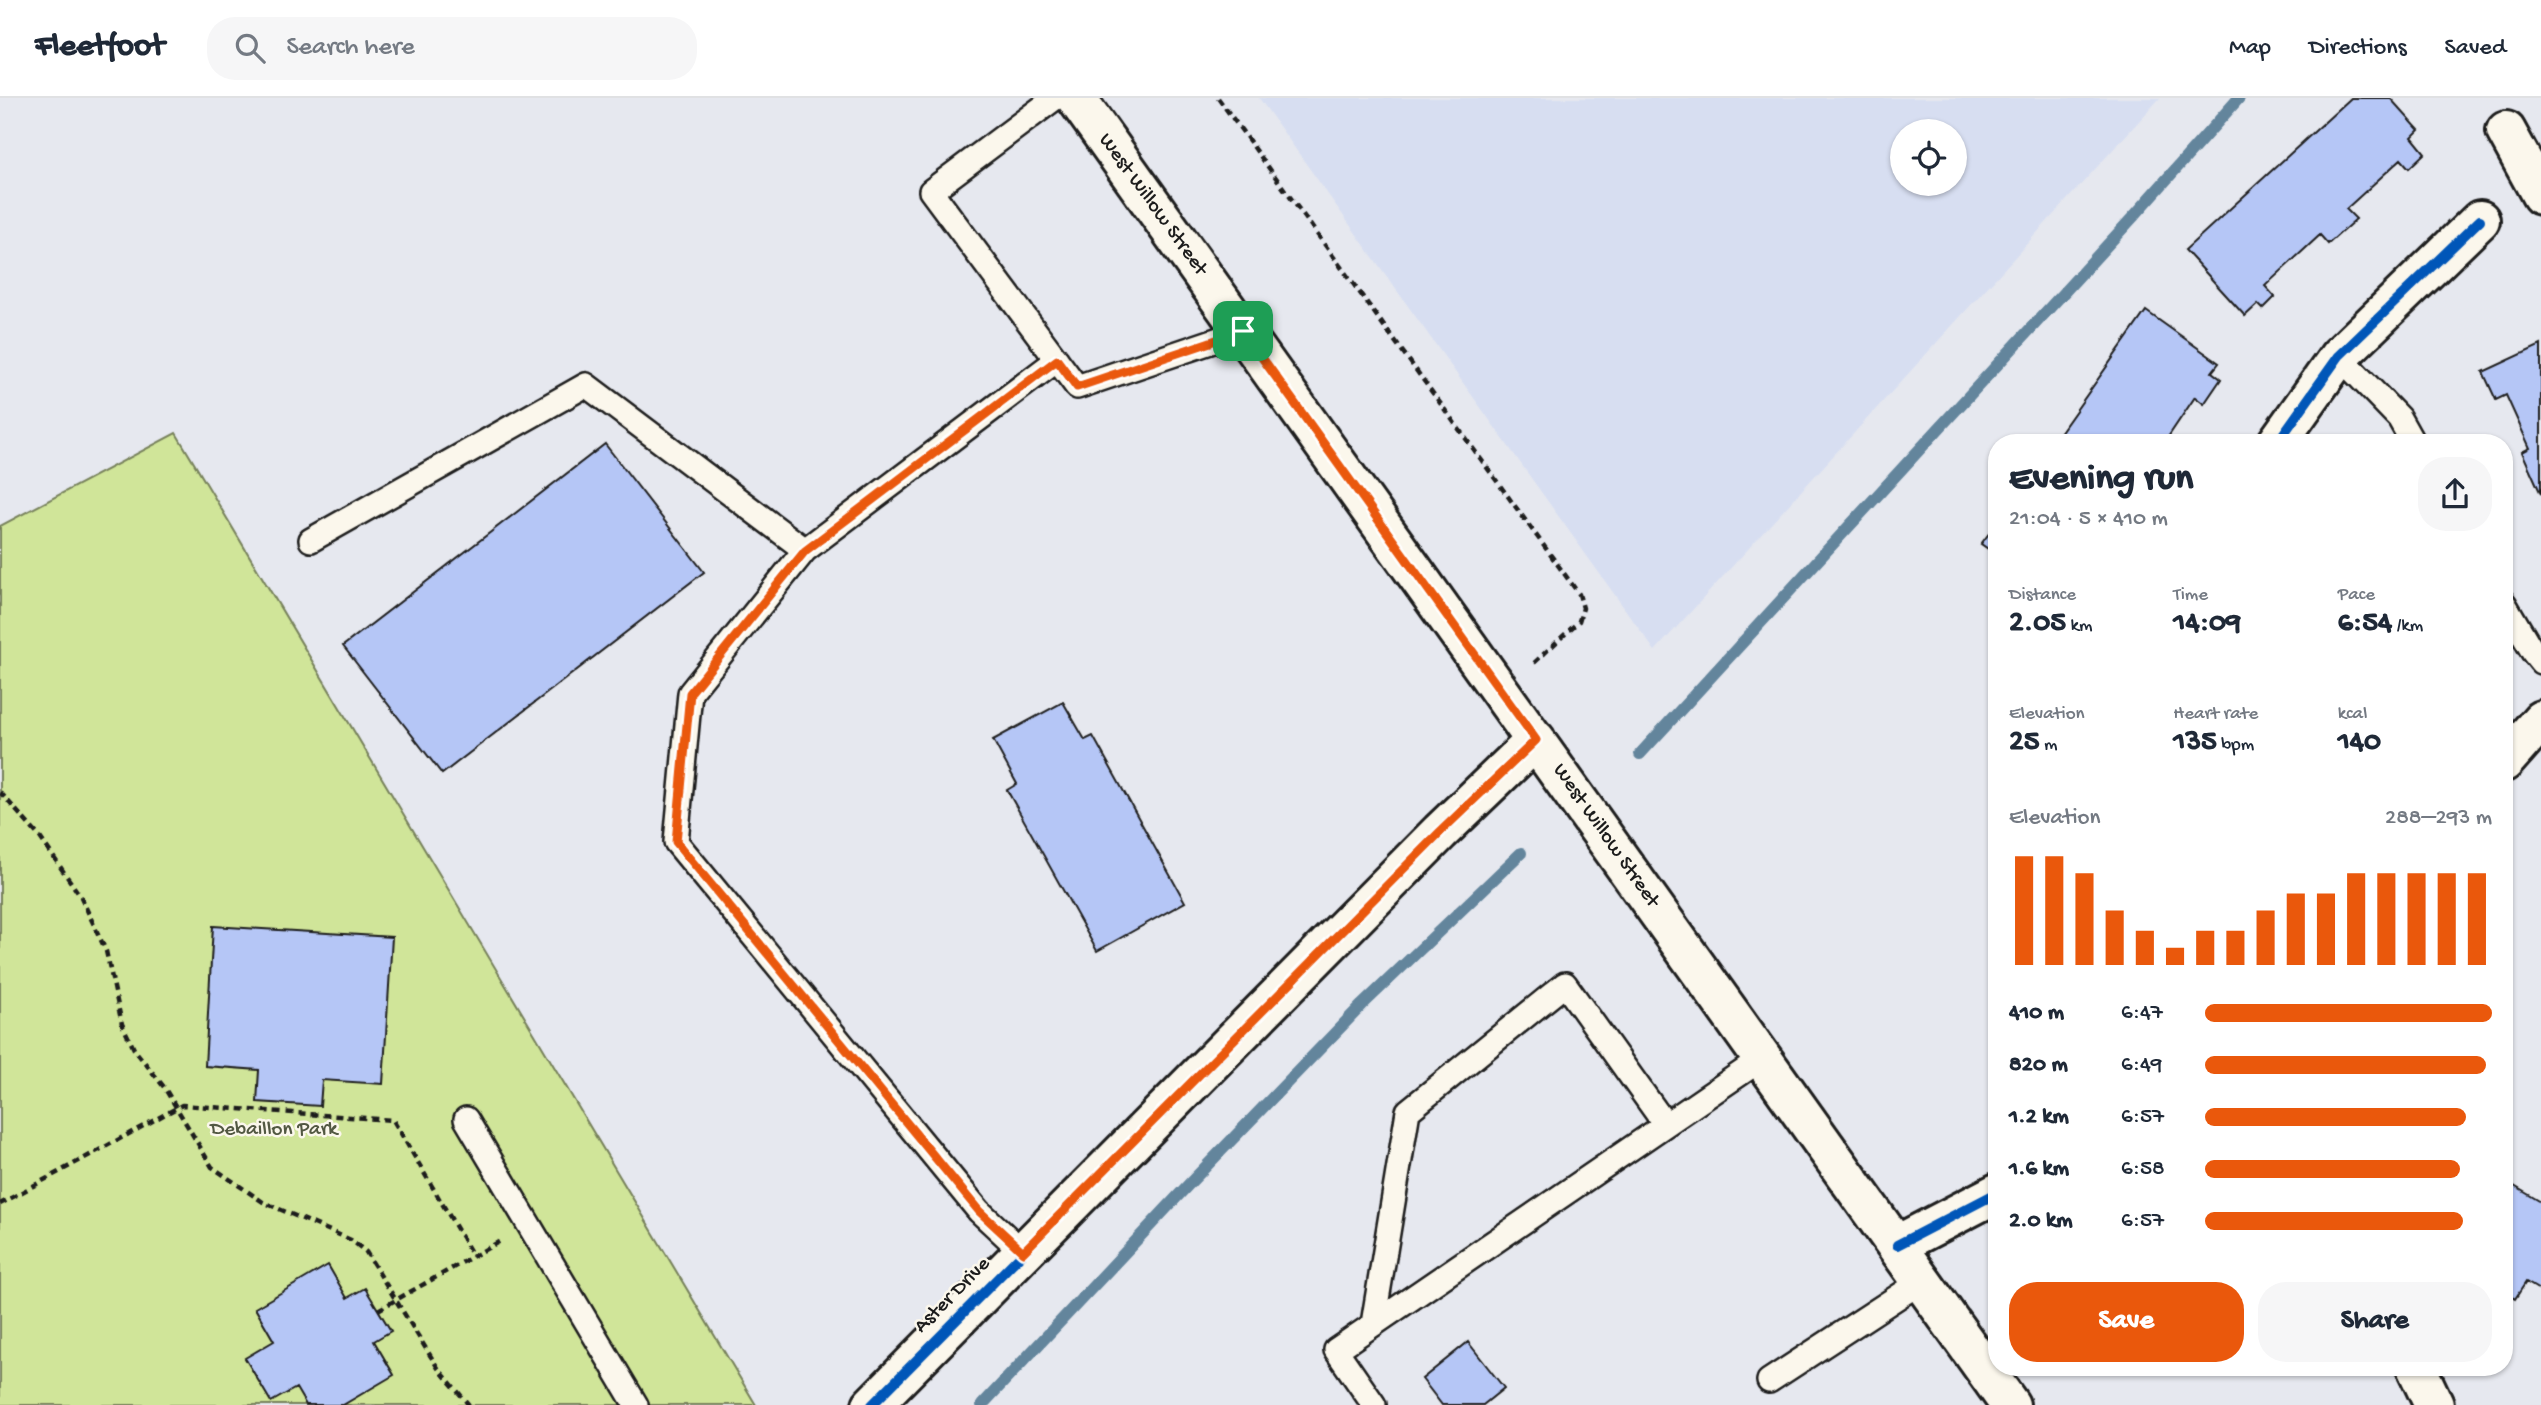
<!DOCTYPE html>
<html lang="en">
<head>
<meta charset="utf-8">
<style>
	:root { --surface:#fff; --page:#f6f6f7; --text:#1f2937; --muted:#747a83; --line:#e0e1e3; --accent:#ea580c }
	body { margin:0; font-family:"Gochi Hand",sans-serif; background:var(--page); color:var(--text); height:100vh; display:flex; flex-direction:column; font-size:26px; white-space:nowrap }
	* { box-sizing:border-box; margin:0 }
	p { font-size:23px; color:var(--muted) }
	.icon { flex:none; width:38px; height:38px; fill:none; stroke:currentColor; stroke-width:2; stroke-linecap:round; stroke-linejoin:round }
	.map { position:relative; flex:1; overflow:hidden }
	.side { position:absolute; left:1988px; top:336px; width:525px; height:942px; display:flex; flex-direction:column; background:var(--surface); border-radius:28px; box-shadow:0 2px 5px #0004 }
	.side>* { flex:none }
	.tools { position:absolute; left:1890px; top:21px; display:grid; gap:14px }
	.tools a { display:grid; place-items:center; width:77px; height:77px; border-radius:50%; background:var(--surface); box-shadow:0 2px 5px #0004; font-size:35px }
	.pin { position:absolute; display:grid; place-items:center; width:60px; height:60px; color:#fff; margin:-30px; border-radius:14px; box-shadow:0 4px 10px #0006 }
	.round { display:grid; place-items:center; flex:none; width:74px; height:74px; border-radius:28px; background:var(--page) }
	.headline { display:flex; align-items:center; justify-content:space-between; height:119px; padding:0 21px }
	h1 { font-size:38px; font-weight:700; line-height:52px }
	.metrics { display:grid; grid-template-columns:repeat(3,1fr); gap:10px; height:119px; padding:7px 21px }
	.metrics div { display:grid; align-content:center }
	.metrics b { font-size:30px; font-weight:700 }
	.metrics small { font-size:19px; font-weight:400 }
	.metrics p { font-size:19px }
	.chart { height:196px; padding:14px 21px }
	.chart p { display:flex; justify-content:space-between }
	.chart svg { width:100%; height:126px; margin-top:7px; stroke:var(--accent); stroke-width:6 }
	.primary-button { display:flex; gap:14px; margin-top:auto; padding:14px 21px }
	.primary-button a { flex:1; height:80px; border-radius:28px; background:var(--accent); color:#fff; font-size:28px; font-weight:700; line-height:80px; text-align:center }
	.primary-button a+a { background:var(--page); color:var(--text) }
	ul { padding:0 21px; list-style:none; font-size:23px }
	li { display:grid; grid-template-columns:112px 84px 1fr; align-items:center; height:52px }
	li i { height:18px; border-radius:9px; background:var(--accent) }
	header { display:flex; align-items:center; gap:42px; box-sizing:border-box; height:98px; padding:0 35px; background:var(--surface); border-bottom:2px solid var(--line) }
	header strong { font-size:33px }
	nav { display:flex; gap:38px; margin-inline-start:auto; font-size:24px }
	.search { width:490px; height:63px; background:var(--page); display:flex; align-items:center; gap:18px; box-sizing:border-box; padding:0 24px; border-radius:28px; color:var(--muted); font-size:26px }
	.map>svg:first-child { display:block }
</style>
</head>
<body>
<header>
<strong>Fleetfoot</strong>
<div class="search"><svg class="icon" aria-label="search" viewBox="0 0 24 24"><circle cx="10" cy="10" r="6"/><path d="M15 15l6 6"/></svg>Search here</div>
<nav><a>Map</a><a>Directions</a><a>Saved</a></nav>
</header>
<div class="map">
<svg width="2541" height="1307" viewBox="0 0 2541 1307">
	<rect width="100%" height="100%" fill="#e6e8ef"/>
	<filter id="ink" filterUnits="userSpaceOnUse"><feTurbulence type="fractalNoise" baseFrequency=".0143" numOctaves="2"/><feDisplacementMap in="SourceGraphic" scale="14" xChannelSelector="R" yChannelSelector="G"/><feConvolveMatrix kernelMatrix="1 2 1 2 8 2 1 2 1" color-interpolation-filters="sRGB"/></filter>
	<g filter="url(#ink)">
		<path fill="#d7def1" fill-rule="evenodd" d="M1259 0H2160L1655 553ZM1902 33H1955V86H1902Z"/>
		<path fill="#d0e599" stroke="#76805a" stroke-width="2" d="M176 335 756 1307H0V428Z"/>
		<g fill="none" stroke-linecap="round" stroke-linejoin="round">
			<path stroke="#63859c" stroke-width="12" d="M1640 656 2134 118 2239 0
				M982 1307 1190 1085 1362 907 1521 755"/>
		</g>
		<path fill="#b5c6f6" stroke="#1c1c1c" stroke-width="2" d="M2351 0H2390L2419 32 2412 39 2425 55 2409 70 2401 61 2346 111 2356 121 2328 146 2320 137 2265 188 2275 199 2263 211 2258 206 2245 218 2185 152Z
			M2146 213 2219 265 2212 274 2221 281 2204 306 2195 299 2164 345H2053Z
			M2541 247V396L2522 354 2530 350 2506 297 2496 302 2483 274Z
			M605 346 704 474 442 676 343 548Z
			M1997 425V457L1981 446Z
			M1063 604 1085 642 1093 638 1185 804 1097 853 1007 692 1017 686 993 642Z
			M213 828 392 839 383 986 322 982 320 1008 257 1004 259 972 205 968Z
			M2504 1082 2541 1104V1193L2526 1184 2515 1201 2504 1195Z
			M328 1167 347 1200 365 1190 391 1233 374 1243 394 1277 343 1307H306L296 1290 271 1304 245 1260 274 1243 255 1210Z
			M1468 1244 1504 1290 1483 1307H1442L1422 1281Z"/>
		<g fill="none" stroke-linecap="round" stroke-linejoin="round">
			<g stroke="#1c1c1c" stroke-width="28">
				<path id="service" d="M1055 0 931 93 1077 289 1243 233
					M2339 258 2399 320 2413 345
					M311 442 586 287 805 452
					M2504 505 2533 554 2541 564
					M466 1021 636 1307
					M1023 1154 979 1113 676 744 690 595 805 452 1057 262
					M1373 1226 1408 1013 1565 886 1665 1026
					M1769 1283 1922 1183
					M1374 1307 1336 1252 1763 960"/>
			</g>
			<g stroke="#1c1c1c" stroke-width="44">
				<path id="minor" d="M2506 33 2541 97
					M2277 345 2339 258 2480 122
					M2504 664 2541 622
					M1897 1147 1997 1095
					M2416 1269 2434 1307
					M872 1307 1440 734 1536 642"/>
			</g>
			<g stroke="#1c1c1c" stroke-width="44">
				<path id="secondary" d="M1076 0 2010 1307"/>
			</g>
			<path stroke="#1c1c1c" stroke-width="4.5" stroke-dasharray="7 5" stroke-linecap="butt" d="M1218 0 1579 496 1583 510 1579 523 1532 567
				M0 694 39 738 81 799 106 853 122 926 134 951 164 989 212 1069 263 1104 351 1142 366 1154 438 1270 469 1307
				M0 1106 182 1007 393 1022 473 1158
				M378 1212 502 1142"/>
			<use href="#service" stroke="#fbf7ec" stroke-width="23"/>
			<use href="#minor" stroke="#fbf7ec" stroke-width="38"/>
			<use href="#secondary" stroke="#fbf7ec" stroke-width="38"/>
			<g stroke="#fbf7ec" stroke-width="15">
				<path id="cycleway" d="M2277 345 2339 258 2480 122
					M1897 1147 1997 1095
					M872 1307 1440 734 1536 642"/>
			</g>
			<use href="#cycleway" stroke="#0057b8" stroke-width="10"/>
		</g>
	</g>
	<g fill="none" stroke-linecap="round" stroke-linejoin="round" filter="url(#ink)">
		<g stroke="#fff" stroke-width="14">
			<path id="route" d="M1243 233 1536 642 1440 734 1023 1154 979 1113 676 744 690 595 805 453 1057 262 1077 289Z"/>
		</g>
		<use href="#route" stroke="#ea580c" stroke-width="9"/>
	</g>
	<g text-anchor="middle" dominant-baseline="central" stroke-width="5" stroke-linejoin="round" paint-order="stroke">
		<g font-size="21" fill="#1c1c1c" stroke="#fbf7ec">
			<text transform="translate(1152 107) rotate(54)">West Willow Street</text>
			<text transform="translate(1605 738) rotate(55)">West Willow Street</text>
			<text transform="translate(953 1198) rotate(-45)">Aster Drive</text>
		</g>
		<g font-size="21" fill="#525842" stroke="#fbf7ec">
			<text x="274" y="1032">Debaillon Park</text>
		</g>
	</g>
</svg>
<div class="tools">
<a><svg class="icon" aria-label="locate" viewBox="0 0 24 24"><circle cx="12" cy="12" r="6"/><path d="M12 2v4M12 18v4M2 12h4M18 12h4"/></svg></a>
</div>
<div class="pin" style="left:1243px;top:233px;background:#1e9e55"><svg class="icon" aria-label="arrive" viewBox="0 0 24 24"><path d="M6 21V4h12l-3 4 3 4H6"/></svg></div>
<section class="side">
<div class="headline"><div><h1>Evening run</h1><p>21:04 · 5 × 410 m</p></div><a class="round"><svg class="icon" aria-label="share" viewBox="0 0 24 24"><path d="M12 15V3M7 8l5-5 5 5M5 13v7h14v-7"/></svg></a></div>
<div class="metrics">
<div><p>Distance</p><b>2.05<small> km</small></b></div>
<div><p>Time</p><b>14:09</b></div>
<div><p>Pace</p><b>6:54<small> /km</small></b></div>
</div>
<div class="metrics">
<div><p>Elevation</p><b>25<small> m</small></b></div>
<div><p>Heart rate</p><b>135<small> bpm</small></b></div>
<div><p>kcal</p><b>140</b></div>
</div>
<div class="chart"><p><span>Elevation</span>288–293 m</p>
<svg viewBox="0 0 160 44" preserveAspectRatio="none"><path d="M5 44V6M15 44V6M25 44V12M35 44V25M45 44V32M55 44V38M65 44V32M75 44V32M85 44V25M95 44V19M105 44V19M115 44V12M125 44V12M135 44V12M145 44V12M155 44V12"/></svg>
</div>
<ul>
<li><b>410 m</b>6:47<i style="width:100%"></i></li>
<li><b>820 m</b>6:49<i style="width:98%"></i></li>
<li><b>1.2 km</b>6:57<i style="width:91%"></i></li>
<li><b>1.6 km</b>6:58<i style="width:89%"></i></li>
<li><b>2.0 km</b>6:57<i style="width:90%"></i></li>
</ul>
<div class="primary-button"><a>Save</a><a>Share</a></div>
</section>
</div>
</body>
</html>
